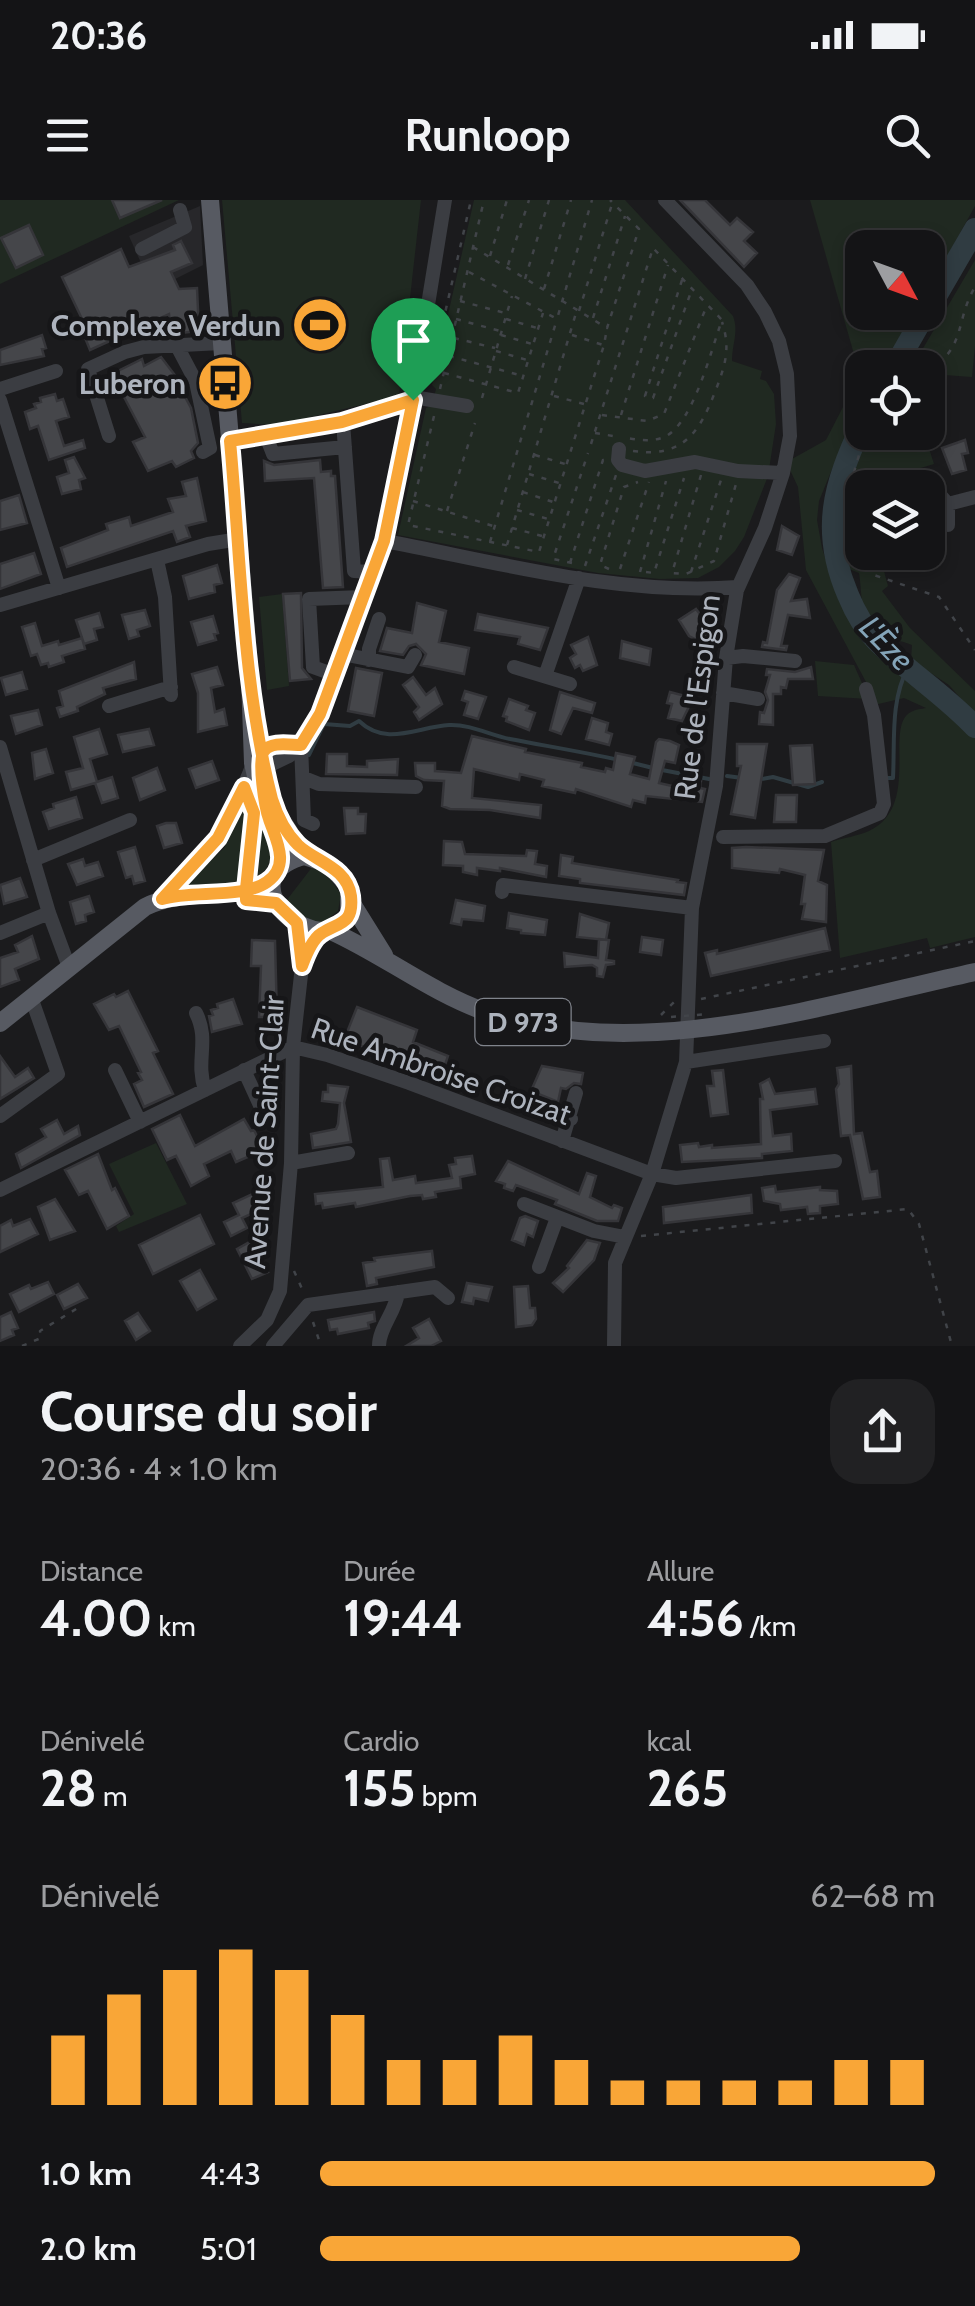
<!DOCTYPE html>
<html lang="fr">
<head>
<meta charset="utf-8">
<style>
	:root { --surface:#141416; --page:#212123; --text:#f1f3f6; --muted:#9d9ea1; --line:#333335; --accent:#f9a637 }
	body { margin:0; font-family:Cabin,sans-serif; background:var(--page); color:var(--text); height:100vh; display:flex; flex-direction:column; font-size:38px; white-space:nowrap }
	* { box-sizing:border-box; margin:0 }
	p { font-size:32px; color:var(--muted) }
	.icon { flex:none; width:55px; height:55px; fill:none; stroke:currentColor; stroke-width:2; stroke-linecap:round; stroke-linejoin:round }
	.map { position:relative; height:1146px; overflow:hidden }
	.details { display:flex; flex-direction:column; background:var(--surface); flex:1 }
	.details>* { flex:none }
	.needle { width:65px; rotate:131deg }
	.buttons { position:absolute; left:845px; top:30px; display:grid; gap:20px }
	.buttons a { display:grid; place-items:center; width:100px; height:100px; border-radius:20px; background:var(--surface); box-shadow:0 5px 15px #0003,0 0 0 2px var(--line); font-size:50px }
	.pin { position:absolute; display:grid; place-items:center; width:85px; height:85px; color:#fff; margin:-102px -42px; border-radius:50% 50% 50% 0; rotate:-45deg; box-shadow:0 0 10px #0007 }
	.pin .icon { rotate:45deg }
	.round { display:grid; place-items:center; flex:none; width:105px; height:105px; border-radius:30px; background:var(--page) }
	.head { display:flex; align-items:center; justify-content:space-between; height:170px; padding:0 40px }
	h1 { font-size:55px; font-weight:700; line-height:75px }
	.metrics { display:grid; grid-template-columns:repeat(3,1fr); gap:15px; height:170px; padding:10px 40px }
	.metrics div { display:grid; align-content:center }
	.metrics b { font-size:50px; font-weight:700 }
	.metrics small { font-size:28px; font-weight:400 }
	.metrics p { font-size:28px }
	.chart { height:280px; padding:20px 40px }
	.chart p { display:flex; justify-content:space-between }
	.chart svg { width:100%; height:180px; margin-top:10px; stroke:var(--accent); stroke-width:6 }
	ul { padding:0 40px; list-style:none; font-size:32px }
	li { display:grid; grid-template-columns:160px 120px 1fr; align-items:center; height:75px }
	li i { height:25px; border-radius:12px; background:var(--accent) }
	.status { display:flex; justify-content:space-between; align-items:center; height:70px; padding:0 50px; background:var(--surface); direction:ltr }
	.status svg { height:28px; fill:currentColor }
	header { display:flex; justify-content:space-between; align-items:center; height:130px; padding:0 40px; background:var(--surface); font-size:45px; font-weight:700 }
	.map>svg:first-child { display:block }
</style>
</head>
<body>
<div class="status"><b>20:36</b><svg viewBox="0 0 49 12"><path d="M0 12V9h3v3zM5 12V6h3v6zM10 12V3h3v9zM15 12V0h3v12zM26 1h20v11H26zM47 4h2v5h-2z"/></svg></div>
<header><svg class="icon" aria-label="menu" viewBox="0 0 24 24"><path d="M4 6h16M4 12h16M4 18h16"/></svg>Runloop<svg class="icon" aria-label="search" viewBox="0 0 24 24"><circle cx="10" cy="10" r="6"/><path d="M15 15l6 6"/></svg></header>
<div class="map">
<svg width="975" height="1146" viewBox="0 0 975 1146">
	<rect width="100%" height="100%" fill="#1b1b1d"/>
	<path fill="#27272a" d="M200 6 203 65 153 90 129 36Z"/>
	<path fill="#202921" d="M0 0H179L0 84Z
		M222 0H421L399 196 277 225 242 223Z
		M474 0H625L733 116C739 132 732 144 732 161L762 171 760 179 766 181 774 194 776 224 768 276 744 337 735 351 719 367 698 378 660 379 598 373 398 335 426 208 432 205 436 189 432 185Z
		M810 0H975V6L928 91V48H862V112L916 113 885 167 862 168V207L846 235 819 301 817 320 822 348 839 401 860 439 909 483 953 508 975 536V737L930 748 927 738 840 758 831 642C843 638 858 636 869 631 922 606 883 526 911 512 916 509 921 509 926 508L904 498 874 505 873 495 806 370 798 287 790 270 792 259 826 240 843 207 856 161Z
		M975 60V146L972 177 945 175 928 214V168L912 167Z
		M868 233H924L934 264 880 280V287L862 288V352L879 353 888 386 882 391 910 428 975 491V515L949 485 911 460 912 445C903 441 897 441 888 438 858 430 863 396 859 373L847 368C843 312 840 283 868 233Z
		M282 394 289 486 267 490 259 397Z
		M815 461 854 465 869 499 818 496Z
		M252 592C264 621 290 663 250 681L256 615Z
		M247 601 251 613 246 680 242 684 182 688 224 648Z
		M313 666 329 678 341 694 338 711 321 724 304 719 286 701Z
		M156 943 187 1004 119 1032 116 1026 134 1014 109 964Z"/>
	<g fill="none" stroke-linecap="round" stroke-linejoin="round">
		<path stroke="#303c42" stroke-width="4" d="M309 555 324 524 350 526 359 521C386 547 417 527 449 525 470 524 490 535 510 539 546 546 583 552 619 560
			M633 563 653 568
			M662 570 709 579
			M727 576 742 578
			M883 578H893C895 540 890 502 908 467
			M756 580 773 577 808 587 822 582"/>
		<path stroke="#303c42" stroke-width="22" d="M928 110 975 29
			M894 168 926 112
			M862 225C834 285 820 330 848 395 855 412 863 427 876 440 907 471 945 495 975 527"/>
	</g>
	<path fill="#45464a" stroke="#353539" stroke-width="2.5" d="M112 0H162L120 18Z
		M680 0H705L730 25 737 18 753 32 744 41 757 53 744 67Z
		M29 25 43 55 16 68 1 38Z
		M181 41 192 63 171 72 179 89 197 88 199 131 171 134 169 114 90 150 79 123 82 119 62 77 121 49 129 67 175 50 173 45Z
		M42 135 46 148 42 149 44 156 0 165V150Z
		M161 157 187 191 183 193 191 208 198 243 191 251 194 258 176 267 172 261 148 271 133 242 145 237 112 174 142 159 144 166Z
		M55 194 57 201 63 199 69 217 56 221 64 246 83 240 85 248 49 260 38 226 30 229 25 212 36 208 34 204 41 202 40 198Z
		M965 240 968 253 962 254 966 270 952 274 942 248Z
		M74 257 85 278 79 280 81 289 62 294 57 277 69 273 65 260Z
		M320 260 321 272 331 271V276H335L343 387 323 388 314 278 265 281 264 261 274 265Z
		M197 278 206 321 186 326 190 337 177 342 173 331 67 367 61 348 108 330 106 324 129 317 131 326 173 312 168 299 186 296 182 282Z
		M19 295 27 323 0 330V301Z
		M782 326 799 336 792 355 777 350Z
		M34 353 41 374 0 389V364Z
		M217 365 222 383 214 385 215 392 189 399 183 376Z
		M789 374 800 378 791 401 807 399 810 418 788 415 781 446H787L786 450 762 447 763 442 767 443 777 390Z
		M301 393 302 468 311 479 290 481 283 394Z
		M417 403 446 411 439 442 469 448 464 474 421 465 426 454 416 444 409 446 403 455 380 451 387 428 412 433Z
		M696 409 712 430 697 440 689 436 679 420Z
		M145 410 150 426 137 430 139 436 129 439 122 415Z
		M99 413 103 427 94 429 97 440 84 444 76 420Z
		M478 414 548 428 540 450 518 444 520 437 475 430Z
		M213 416 218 433 214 434 216 440 198 445 191 422Z
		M35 423 42 446 58 441 59 445 82 438 85 449 62 456 64 462 49 467 48 463 41 465 37 454 31 456 22 427Z
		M588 437 597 465 583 471 580 465 575 468 570 458 576 454 571 445Z
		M622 441 651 449 649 465 620 458Z
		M696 454 714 459 704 484 692 481Z
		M134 462 136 479 103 488 105 494 77 507 78 511 60 517 57 508 63 506 59 491Z
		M217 467 223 485 211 488 215 512 224 509 227 525 198 532V493L192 474Z
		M811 467 813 479H788L786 488 781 487V494H773V525L759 524 760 512 764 513 768 500 765 492 770 475H766L767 469 795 472Z
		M356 468 382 473 374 516 348 511Z
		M22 472 27 489 6 495 1 478Z
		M413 477 426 495 435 488 442 504 419 520 414 512 419 507 403 485Z
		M465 491 486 497 478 519 464 515 468 502 462 500Z
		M560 492 595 503 592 513 573 508 561 534 550 530Z
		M670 492 693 498 682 521 668 518 672 504 667 503Z
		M509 499 528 506 526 510 535 513 529 530 506 521 507 517 503 516Z
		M38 510 42 525 16 534 11 516Z
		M592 518 608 523 606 532 612 534 609 545 586 539Z
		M99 529 107 554 90 559 97 582 112 577 118 598 102 603 95 583 71 590 66 572 83 568 74 537Z
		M149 529 154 545 123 552 118 535Z
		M472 536 526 549 525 552 582 563 581 567 605 572 606 568 613 570 616 553 635 557 630 574 649 579 656 542 659 539 670 541 679 545 675 563 665 561 659 583 690 590 691 579 701 581 700 588 705 589 702 602 646 596 645 603 633 600 631 607 576 589 575 593 542 586 544 580 520 574 519 580 474 569 472 598 541 605 540 618 490 610 450 609 442 606 444 581 424 580 416 576 415 563H435V571L461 573Z
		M737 544H767L755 618 731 614 741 566H737Z
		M812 545 815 584 793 585 790 546Z
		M46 549 53 573 35 579 32 553Z
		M327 554H347V566L367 567V561L398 559 397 575 326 574Z
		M212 561 219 580 196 588 189 569Z
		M157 568 165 590 140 600 133 578Z
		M776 595H797L796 622H774Z
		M76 597 82 618 49 629 43 612 54 608 53 604Z
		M344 608H358V614H366L365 633 346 634Z
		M166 623H176L182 643 164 648 157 626Z
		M444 641 462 642 465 654 526 656 527 650 537 651 535 664 547 666 546 677 500 668V671L477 668V675L463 672V666L443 665Z
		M135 647 145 681 134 684 132 676 126 678 118 652Z
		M746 647 824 650 818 681 827 685 826 722 802 719 805 704H801L805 675 780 669 779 673 732 668V648Z
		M561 655 573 657 572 663 678 680 677 682 686 683 684 695 580 683V679L559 676Z
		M83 659 85 666 98 662 103 676 77 685 68 664Z
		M20 678 27 697 4 704 0 685Z
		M89 696 94 712 85 715 86 721 76 724 70 702Z
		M456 700 485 706 483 721 462 719 461 725 451 723Z
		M509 713 547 720 545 735 521 733V730L507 728Z
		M580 714 609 723 606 740 577 737Z
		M825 728 830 750 711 776 705 753 717 750V754Z
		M32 736 39 759 15 769 19 780 0 787V758L18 752 15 745Z
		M642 737 663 740 661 755 640 752Z
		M599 739 609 740 606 760 614 761V764L606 765 603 777 597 776V768L592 765 565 767 564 753 598 758Z
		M252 740 275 741 277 817H259L261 766H251Z
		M128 791 158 851 153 853 173 894 144 907 134 884 142 880 138 873 141 872 119 826 109 830 94 804 114 794 116 797Z
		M233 799 242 824 212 832 209 816 213 815 211 810 218 808 217 804Z
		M357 807 417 830 413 842 448 856 442 874 344 840Z
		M0 856 15 877 28 868 34 878 0 899Z
		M542 866 583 873 581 884 574 883 566 889 561 888 558 902 531 891Z
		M851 866 854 934 862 933 870 972 877 971 880 997 863 999 850 935 841 936 836 889 839 884 837 868Z
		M723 870 728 914 711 916 707 886H714L712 871Z
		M769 879 775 894 815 889 817 904 770 910 773 936 791 934 792 951 762 954V958L682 962 680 945 698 943 699 947 712 945V948L761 944 760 899H763L760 884Z
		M328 885 348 887 344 903 351 942 313 948 311 934 336 929 338 924 340 903 322 901 323 892H328Z
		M180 915 195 946 244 919 251 931 254 930 264 950 236 962 231 951 204 964 209 976 191 986 176 956 167 960 152 929Z
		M57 920 64 934 78 926 80 935 21 968 16 954 46 937 41 929Z
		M98 954 112 990 115 988 129 1016 107 1029 88 991 79 995 65 970Z
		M472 956 475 974 460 977 461 988 435 992 436 997 423 999 422 995 410 996 356 1007 355 1003 323 1008 322 1003 316 1004 315 994 383 987 380 959 389 958 393 980 415 976 416 983 452 978 449 965 456 964 455 958Z
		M508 961 579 994 587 973 596 976 590 997 612 1008 614 1005 622 1008 618 1021H597L555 1004 557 1000 516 985 513 991 504 988 505 984 496 981Z
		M775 986 776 992 820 987V990L837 991 838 1004 820 1006V1013L808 1014 807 1007 781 1010 780 1004 764 1001 762 988Z
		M263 989 271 1005 242 1018 247 1028 231 1036 224 1022 239 1015 233 1003Z
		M751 995 752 1013 664 1023 663 1007Z
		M55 999 75 1031 50 1040 38 1007Z
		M200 1015 214 1044 153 1074 139 1045Z
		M525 1016 538 1021 533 1037 527 1034 524 1045 512 1040 520 1018Z
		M30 1019 38 1034 0 1052V1026L11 1020 13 1026Z
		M253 1040 268 1072 252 1079 237 1049Z
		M587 1040 600 1043 594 1060 563 1092 553 1083 569 1068 567 1066Z
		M432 1051 434 1067 376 1078 377 1084 367 1086 363 1063 375 1061 374 1058Z
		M200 1070 216 1099 197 1110 180 1081Z
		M48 1082 54 1094 19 1112 10 1094 29 1085 31 1089Z
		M467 1083 492 1087 488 1101 474 1098 473 1104 462 1102Z
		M78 1084 87 1098 64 1109 57 1095Z
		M528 1086 530 1108H535L536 1119 532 1125 516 1127 514 1087Z
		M11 1112 18 1128 12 1130 14 1135 0 1141V1117Z
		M374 1112 375 1121 368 1123 369 1128 338 1134 337 1129 330 1130 328 1120Z
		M138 1113 150 1131 136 1140 125 1121Z
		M429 1119 441 1141 431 1146H406L419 1138 413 1128Z"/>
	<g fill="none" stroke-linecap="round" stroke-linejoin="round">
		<path stroke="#414449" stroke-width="2.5" stroke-dasharray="5 8" stroke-linecap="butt" d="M473 47 607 128 639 29 610 0
			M490 56 507 0
			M508 65 529 0
			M469 72 557 119 592 0
			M525 79 549 0
			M682 80 645 196 653 198 692 89
			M544 89 571 0
			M460 101 505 113
			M579 111 612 4
			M593 118 625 16
			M456 119 500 131
			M506 119 537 128
			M501 135 532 144
			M572 135 603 145
			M454 138 495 148
			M496 151 527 160
			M449 156 523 176
			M928 171C967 147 955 120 975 87
			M444 173 518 193 543 113
			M431 174 471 0
			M440 189 484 0
			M554 196 584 204
			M482 198 512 96
			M602 215 647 221 664 214 707 105
			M621 215 668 65
			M434 216 408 325 539 352 604 145 607 128
			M870 232 861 248 848 293 850 339 874 375 939 397 975 450
			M595 233 613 236
			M591 244 653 48 722 120C711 150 693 225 664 237 652 242 639 240 626 238
			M633 251C683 258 699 233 715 192 725 166 731 149 722 122
			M535 255 565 264
			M529 274 559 283
			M701 275 672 373 686 374 714 361 736 284
			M523 292 553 302
			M413 301 496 327
			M517 310 548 319
			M447 311 475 223
			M512 328 542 336
			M490 342 557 119
			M507 345 576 113
			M570 363 603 260H606
			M572 363 553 359 588 253
			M585 366 616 275
			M609 369 600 365 624 287 638 282
			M620 369 649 282
			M640 372 666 281
			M646 372 654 373 684 278
			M691 372 721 280
			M248 673 253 622
			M701 799 975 741
			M661 815 676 800
			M641 1036 908 1009 919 1024 952 1146
			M294 1071 303 1091
			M313 1122 321 1146
			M22 1146 41 1138 40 1131 81 1106"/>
		<path stroke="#3b3d42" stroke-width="14" d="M142 49 185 27 180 10
			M177 146 196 182 210 248 203 252
			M0 189 56 171
			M0 200 59 388
			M343 222 354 371 373 372
			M109 236 88 169 125 152 144 147 221 143
			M266 236 273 254 345 247
			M230 241 343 222 419 198 467 206
			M619 249 618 260 622 265 645 271 695 262 738 271 783 273
			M934 288 948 304V325
			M948 304 975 297
			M385 341C501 363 619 396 738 387
			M157 360 165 397 171 495
			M0 405 208 344 239 339
			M342 454 408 467 415 455
			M726 458 743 456 795 461
			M369 460V449L379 419
			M514 467 570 484
			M335 475 313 467 309 399 363 397
			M545 476 579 378
			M723 493 758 499
			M109 506 171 487
			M301 545 304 620 313 624
			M0 547 49 713 69 767
			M266 567 289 556 314 526 385 341 401 271 445 0
			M262 576 260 563 264 551 276 545
			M304 578 319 584 416 587
			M723 637 825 636 880 613 884 604 874 515 866 489
			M33 660 130 620
			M502 692 503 685 692 708
			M161 699C208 653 229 625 253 564
			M0 733 49 713
			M302 765 323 731
			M196 813C210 841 195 860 205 890
			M686 862 824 841
			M115 870 140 922
			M244 870 265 916
			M526 900 571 919
			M0 916 58 874 31 797
			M562 941 576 893
			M291 963 348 953
			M0 990 293 847 327 855 409 883 652 974 676 978 835 961
			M524 1004 594 1031 625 1037
			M539 1067 557 1018
			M240 1146 267 1120 280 1091 291 963 293 847 302 766 297 723
			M273 1146 308 1105 435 1087 448 1098
			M379 1146C379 1127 396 1112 398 1092
			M614 1146 615 1063 652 974 686 862 692 708 716 586 726 458 737 390 765 328 783 273 790 236 787 174 779 141 765 112 747 85 665 0"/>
		<path stroke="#575a62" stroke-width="18" d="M210 0 250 478 253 563 262 602 281 648 279 667
			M279 616 297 644 315 658
			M304 656 329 664 349 687V715L331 731C284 735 239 673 304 656Z
			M351 702 384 755
			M331 731C384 755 430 792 486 812 638 865 824 805 975 772
			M0 823 145 707C186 687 234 701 272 679"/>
		<path stroke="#414449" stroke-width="2.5" stroke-dasharray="5 8" stroke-linecap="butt" d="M671 817 708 814"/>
	</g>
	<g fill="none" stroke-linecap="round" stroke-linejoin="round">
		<g stroke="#fff" stroke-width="20">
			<path id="route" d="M413 200 384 341 320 514 301 545C290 545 271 541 264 551 257 560 265 608 269 619 276 640 291 665 267 682 243 699 192 690 162 699L218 638 244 587 254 613 246 689V700L276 703 297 723 302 766C306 755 312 739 322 733 339 722 354 725 351 696 347 667 316 662 298 645 286 633 277 615 272 599 242 483 241 360 230 241L342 222 413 200"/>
		</g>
		<use href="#route" stroke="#f9a637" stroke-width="12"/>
	</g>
	<defs>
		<g id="stadium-disc" transform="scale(2.875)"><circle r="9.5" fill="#f9a637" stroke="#161618"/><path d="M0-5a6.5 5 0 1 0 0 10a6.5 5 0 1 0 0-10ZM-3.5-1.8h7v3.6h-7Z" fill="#111"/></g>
		<g id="bus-disc" transform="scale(2.875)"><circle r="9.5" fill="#f9a637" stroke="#161618"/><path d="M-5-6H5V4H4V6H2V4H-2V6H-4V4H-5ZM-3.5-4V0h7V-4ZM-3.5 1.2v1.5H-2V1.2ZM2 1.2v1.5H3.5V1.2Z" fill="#111"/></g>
	</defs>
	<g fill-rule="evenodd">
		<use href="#stadium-disc" x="320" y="125"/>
		<use href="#bus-disc" x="225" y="183"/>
	</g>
	<g text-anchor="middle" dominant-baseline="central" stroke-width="9" stroke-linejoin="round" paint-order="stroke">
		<rect fill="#161618" stroke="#80848c" stroke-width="2.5" x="475.5" y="799" width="95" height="46" rx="8"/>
		<g font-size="28" font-weight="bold" fill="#adb3bd">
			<text x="523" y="822">D 973</text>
		</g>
		<g font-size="30" font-weight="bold" fill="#adb3bd" stroke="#161618" text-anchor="end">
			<text x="281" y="125">Complexe Verdun</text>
			<text x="186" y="183">Luberon</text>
		</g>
		<g font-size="30" fill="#adb3bd" stroke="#161618">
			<text transform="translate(697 497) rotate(-83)">Rue de l'Espigon</text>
			<text transform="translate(441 871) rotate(19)">Rue Ambroise Croizat</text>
			<text transform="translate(264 932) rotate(-86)">Avenue de Saint-Clair</text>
		</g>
		<g font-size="32" font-style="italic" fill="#84a4b8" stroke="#161618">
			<text transform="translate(887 443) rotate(46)">L'Èze</text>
		</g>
	</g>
</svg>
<div class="buttons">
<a><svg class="needle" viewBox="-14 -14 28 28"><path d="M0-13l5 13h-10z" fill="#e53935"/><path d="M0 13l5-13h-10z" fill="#9d9ea1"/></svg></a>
<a><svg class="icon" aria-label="locate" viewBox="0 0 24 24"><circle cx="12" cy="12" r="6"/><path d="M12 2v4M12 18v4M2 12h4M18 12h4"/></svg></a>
<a><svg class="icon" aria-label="layers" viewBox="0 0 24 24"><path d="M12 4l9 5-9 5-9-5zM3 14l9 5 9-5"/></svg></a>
</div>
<div class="pin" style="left:413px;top:200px;background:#1e9e55"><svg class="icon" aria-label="arrive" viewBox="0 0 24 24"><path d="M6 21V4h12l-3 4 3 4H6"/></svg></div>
</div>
<section class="details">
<div class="head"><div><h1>Course du soir</h1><p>20:36 · 4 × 1.0 km</p></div><a class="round"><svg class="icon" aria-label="share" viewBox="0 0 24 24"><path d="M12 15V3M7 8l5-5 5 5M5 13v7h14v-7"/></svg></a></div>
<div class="metrics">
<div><p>Distance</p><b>4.00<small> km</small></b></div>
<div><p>Durée</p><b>19:44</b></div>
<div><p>Allure</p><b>4:56<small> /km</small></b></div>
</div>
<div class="metrics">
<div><p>Dénivelé</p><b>28<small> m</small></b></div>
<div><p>Cardio</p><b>155<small> bpm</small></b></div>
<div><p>kcal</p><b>265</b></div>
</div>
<div class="chart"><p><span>Dénivelé</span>62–68 m</p>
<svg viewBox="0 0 160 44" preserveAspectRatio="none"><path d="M5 44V27M15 44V17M25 44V11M35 44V6M45 44V11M55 44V22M65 44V33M75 44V33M85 44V27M95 44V33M105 44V38M115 44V38M125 44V38M135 44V38M145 44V33M155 44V33"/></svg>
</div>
<ul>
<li><b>1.0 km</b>4:43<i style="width:100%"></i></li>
<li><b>2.0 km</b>5:01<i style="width:78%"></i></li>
</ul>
</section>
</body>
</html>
